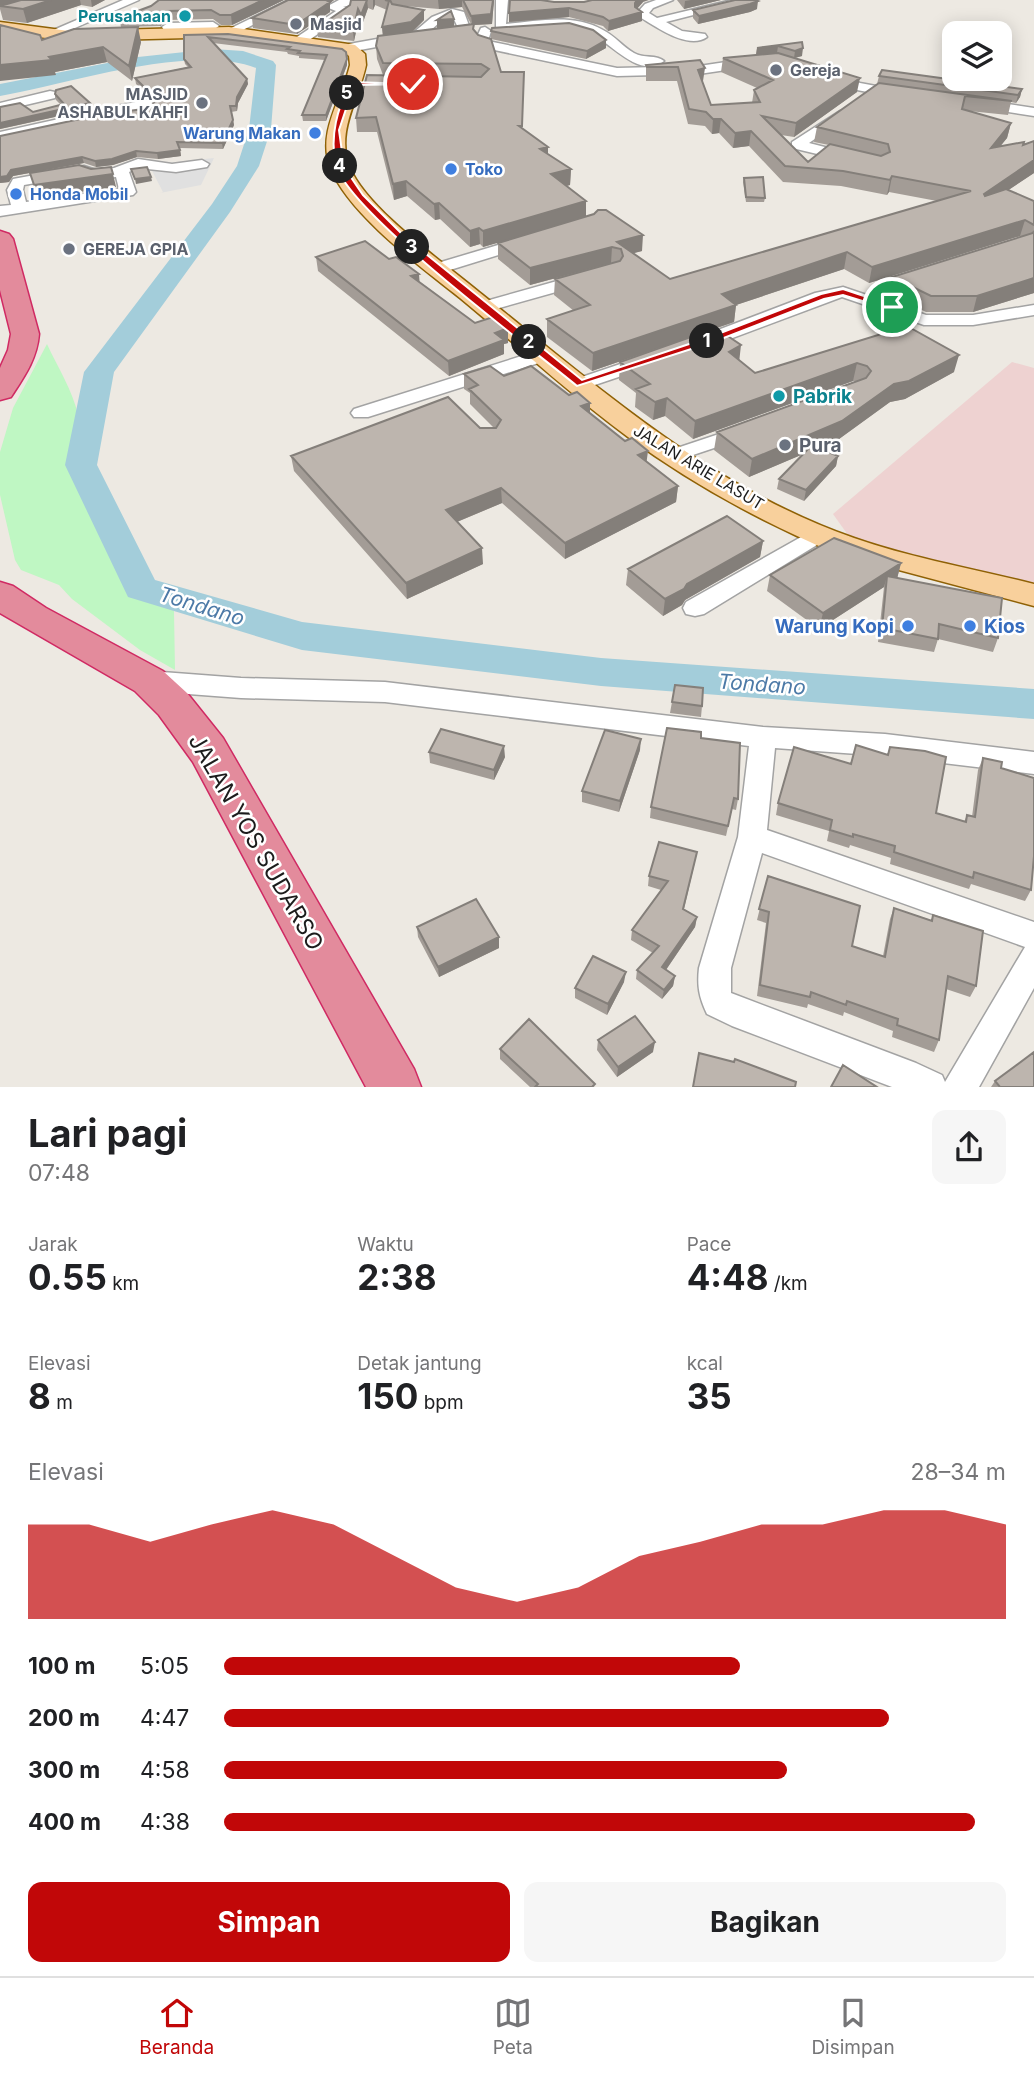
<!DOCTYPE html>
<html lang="id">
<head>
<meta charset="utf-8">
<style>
	:root { --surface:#fff; --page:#f6f6f6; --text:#202124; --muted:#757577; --line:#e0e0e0; --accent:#c10708 }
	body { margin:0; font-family:Inter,sans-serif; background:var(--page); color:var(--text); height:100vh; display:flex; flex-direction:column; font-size:26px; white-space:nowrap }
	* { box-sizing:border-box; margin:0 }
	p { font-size:23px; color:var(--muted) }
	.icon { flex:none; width:38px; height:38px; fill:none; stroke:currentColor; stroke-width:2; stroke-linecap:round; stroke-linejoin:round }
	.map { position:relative; height:1087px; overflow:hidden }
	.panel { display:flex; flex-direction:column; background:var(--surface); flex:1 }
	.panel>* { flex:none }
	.tools { position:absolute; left:942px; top:21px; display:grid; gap:14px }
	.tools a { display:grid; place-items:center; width:70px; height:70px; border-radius:14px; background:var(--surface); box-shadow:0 4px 18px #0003; font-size:35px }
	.pin { position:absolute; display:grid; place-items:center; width:60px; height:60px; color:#fff; margin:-30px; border:4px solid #fff; border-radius:50%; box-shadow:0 2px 7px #0007 }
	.km { position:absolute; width:35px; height:35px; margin:-18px; border-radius:50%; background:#222; color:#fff; font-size:19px; line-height:35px; text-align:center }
	.round { display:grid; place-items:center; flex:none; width:74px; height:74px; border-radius:14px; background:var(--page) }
	.overview { display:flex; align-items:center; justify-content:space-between; height:119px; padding:0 28px }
	h1 { font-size:38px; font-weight:700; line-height:52px }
	.metrics { display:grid; grid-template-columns:repeat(3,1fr); gap:10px; height:119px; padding:7px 28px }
	.metrics div { display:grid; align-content:center }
	.metrics b { font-size:35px; font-weight:700 }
	.metrics small { font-size:19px; font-weight:400 }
	.metrics p { font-size:19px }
	.chart { height:196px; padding:14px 28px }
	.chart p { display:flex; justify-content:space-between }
	.chart svg { width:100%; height:126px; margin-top:7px; fill:var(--accent); opacity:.7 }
	.primary-button { display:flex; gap:14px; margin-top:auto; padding:14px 28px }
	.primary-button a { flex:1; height:80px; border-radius:14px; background:var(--accent); color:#fff; font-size:28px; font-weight:700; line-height:80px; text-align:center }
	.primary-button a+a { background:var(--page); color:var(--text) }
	ul { padding:0 28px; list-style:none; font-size:23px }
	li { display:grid; grid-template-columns:112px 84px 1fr; align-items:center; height:52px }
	li i { height:18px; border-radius:9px; background:var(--accent) }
	.tabs { display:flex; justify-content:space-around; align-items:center; height:98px; border-top:2px solid var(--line); background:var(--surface); font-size:19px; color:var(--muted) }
	.tabs a { display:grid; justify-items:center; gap:4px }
	.tabs .current { color:var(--accent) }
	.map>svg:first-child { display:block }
</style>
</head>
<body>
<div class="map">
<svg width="1034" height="1087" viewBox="0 0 1034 1087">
	<rect width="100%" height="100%" fill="#ede9e2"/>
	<path fill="#eed2d1" d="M1012 362 1034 368V586L858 549 833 514Z"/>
	<path fill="#bff7c3" d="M47 344C57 366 73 391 78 415 84 441 80 451 97 476L93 498 108 542 122 566 132 581 174 611 175 670 140 650 72 599 59 585 21 570 15 560 0 495V452L13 408Z"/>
	<path fill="#e0e0e0" d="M214 158 201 185 160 193 163 192 149 165Z"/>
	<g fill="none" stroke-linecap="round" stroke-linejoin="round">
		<path fill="#a3cdda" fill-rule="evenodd" d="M213 49 243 51 273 61 276 65 271 129 259 166 230 212 114 372 97 465 155 580 302 622 601 658 1034 689V719L601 686 302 650 128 597 65 465 84 372 212 204 237 166 249 129 256 68C191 43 69 84 0 96V84L138 57Z"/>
		<g stroke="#a3a3a3" stroke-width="3">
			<path id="minor" d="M123 0H139L52 38 42 35Z
				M289 0H315L288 7 233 35 223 32Z
				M339 0H355L363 4 357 7 343 6 349 8V12L305 43H297V37L336 11 326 7Z
				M496 0H508L506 24C538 21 574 13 603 30 615 36 623 47 634 53 644 59 656 54 664 61 639 81 609 40 588 32 558 19 526 36 496 31Z
				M656 0H673L653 8 649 13 657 18 732 0H752L666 22 682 31 705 34 707 37C688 51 654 25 638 16L636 14 645 4Z
				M452 9 464 12 471 31 469 34H461L452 15 440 22 421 39H413V33L432 17Z
				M168 23 213 22 219 26 213 30H164L162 27Z
				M485 27 491 31 488 41 617 68 699 66 753 58 759 62 753 66 699 74 617 76 480 47 475 41 481 28Z
				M405 34 411 38 409 41 349 52 343 48 349 44Z
				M830 72 860 83 903 91 905 94 898 98 852 89 825 79V73Z
				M50 91 55 92V98L0 111V103Z
				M149 99 154 100V106L0 140V132Z
				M981 100 1034 108V116L976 107V101Z
				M840 111 845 112V118L809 143 856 155 858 158 856 161 851 162 792 148V142Z
				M138 159 172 164 202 160 209 164 207 167 176 172 138 168 129 172 136 192 133 195 0 216V206L11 205 7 190 13 179 84 166 96 170 114 168ZM82 175 94 179 116 177 119 189 26 202 23 190 24 185Z
				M528 236 536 241 534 244 437 274 429 269 431 265Z
				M582 274 591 279 588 283 485 312 476 307 479 303Z
				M843 287 926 315H973L1034 305V315L973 325H924L842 297 703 349 696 351 687 345 689 341 815 293Z
				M544 349 551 351 553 355 551 359 368 417H354L351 413 354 409Z
				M647 355 656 361 654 365 580 390 570 384 573 380Z
				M743 426 750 428 753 432 750 436 675 461 668 459 665 455 668 451Z
				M817 528 825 530 828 535 825 540 704 614 695 616 686 614 683 608 686 602Z
				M149 671 241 678 385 682 763 727 885 734 1034 752V774L885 756 775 748 767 830 1034 922V988L979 1087H892L732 1026 707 1014C699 997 697 986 699 968L738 837 749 746 385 702 241 698 149 691 140 688 136 681 140 674ZM762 853 1025 947 945 1082 942 1075 916 1063 731 993V968Z"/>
		</g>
		<g stroke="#8f6105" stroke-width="3">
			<path id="major" d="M0 22 69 31 229 27 355 45 365 54 366 65C359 99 335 132 350 168 368 210 443 262 479 292 596 385 710 488 854 538 911 558 975 569 1034 584V606L835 553C762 522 692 484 628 437 569 394 516 344 460 298 421 267 348 214 330 167 317 132 342 99 350 65L349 56 344 52 229 37 69 41 0 32Z"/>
		</g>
		<g stroke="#d02a63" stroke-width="3">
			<path id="highway" d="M0 231 9 234 13 239 39 334C37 359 24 377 11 397L0 400V368L8 350 11 334 0 290Z
				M0 582 13 586 46 608 163 671 187 693 223 738 414 1069 421 1087H366L193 762 159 715 135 691 0 613Z"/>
		</g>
		<use href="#minor" fill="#fff" fill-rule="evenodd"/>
		<use href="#major" fill="#f8d09c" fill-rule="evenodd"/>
		<use href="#highway" fill="#e38b9c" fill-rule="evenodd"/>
	</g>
	<path fill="#a39c96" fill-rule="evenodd" d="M0 0H105L92 7 81 5 27 23 3 20 0 9Z
		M284 0 232 25H221L213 19 168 20 160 26 121 27 119 18 151 6Z
		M288 0H334L330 3V12L297 34 253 28 252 18Z
		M351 0H494L492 24 474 25V31L478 35 491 39V31L606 40V48L586 59 491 39 501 72H524L522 129 548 147V154L571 169 570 185 566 186 586 216 642 251 633 253 670 279 937 201 889 192 887 195 841 186 783 182 749 146 733 148 719 133 712 134 705 126 688 124 677 81H646V65L700 60 703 81 702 82 711 105 752 103 754 90 757 88 721 72 723 58 756 55 757 48 802 42V56L795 58 857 92 794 137 781 135 808 162 829 145 814 142 817 127 877 84 879 76 1022 89 1020 97 1016 103 1011 102 1008 115 969 111 1011 123 1007 138 1000 146 1023 145 1034 141V173L1008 190 1034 201V293L973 312H926L889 294 892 277 1021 237 1020 236 869 283 844 269 736 305 734 322 592 371 547 337V319L574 311 554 295 555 279 594 268 530 285 498 259V243L503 241 483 247 480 244 470 247 440 219 435 220 407 196 394 200 377 132H357L356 118 383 75 377 59 376 46 383 36 382 27 387 10 375 5 373 10 368 8 362 25 359 18 354 41 318 37 317 28 350 5ZM393 5 439 9 462 7 471 24 454 26V19L437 28 450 27 412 32 424 20Z
		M677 0H721L684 9Z
		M554 2H643L637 9 642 21 608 31 603 26 569 17 509 22Z
		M757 9 750 12 698 24 693 18V10Z
		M184 35 342 49 347 65 326 121H303L302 115 325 60 299 58V56L288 54 287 52 213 43 247 79 248 84 238 103 237 111 231 112 234 125 223 149 180 148 181 156 158 159 137 157 113 165 96 167 84 163 13 176 9 182 0 183V136L154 107 153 103 157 99 156 98 149 96 136 84 135 78 188 67 185 64 184 59Z
		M42 40 141 42 132 81 107 62 55 72 56 75Z
		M55 94 90 103 91 109 0 129V107L33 112 61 105 56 100Z
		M744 178 765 198 764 202H746L743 182Z
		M316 257 420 282 475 323 508 343 504 344V354L449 376 318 271Z
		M907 326 954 372 905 399 890 402 839 439 819 448 838 456 836 466 804 501 777 489 779 479 803 454 749 477 714 450 717 432 856 381H853L693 439 665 416 653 420 635 407 636 393 619 380 620 362 739 360 755 373Z
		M464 374 504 376 590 413 647 462 678 486 676 502 565 559 502 503 457 522 483 564 407 599 294 471 291 456 480 428H494L470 404V393L464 389Z
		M763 541 760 557 685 600 682 605 663 616 626 585 628 569Z
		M901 563 897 578 998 638 993 652 938 639 934 652 878 642 884 587 819 629 767 591 770 575Z
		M675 685 702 706 701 717 670 713Z
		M701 738 738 799 736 810 732 809 726 836 650 818 651 807Z
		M890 747 936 813 964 822 967 815 972 817 978 770 983 758 1001 768 1034 778V867H1033L1031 890 1025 901 971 884 969 889 890 864 891 858 850 845 849 848 827 841 829 831 776 815 778 803 851 764 888 755Z
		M640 750 619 812 582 802V791Z
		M429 752 505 757 494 780 430 763Z
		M695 862 684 909 697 917 695 927 666 970 675 976 673 986 662 999 636 979 637 970 653 953 631 940 632 930 661 890 648 886 649 876Z
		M768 876 852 946 883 956 890 919 894 908 931 920 933 915 976 986 970 997 946 989 939 1040 934 1052 892 1037 893 1031 844 1012 843 1016 808 1004 807 1008 757 996 766 923 757 920Z
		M417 927 499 937V948L439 977 418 937Z
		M624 982 607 1015 575 998V988Z
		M598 1040 653 1052 617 1077 597 1050Z
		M500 1049 595 1087H530L500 1059Z
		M995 1081 1034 1087H991Z"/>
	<path fill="#847f7a" d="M0 0H36L0 6Z
		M51 0H80L81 5 27 23 23 9Z
		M91 0H105L92 7Z
		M263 0H284L232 25 231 15Z
		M323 0H334L330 3V12L297 34 296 25Z
		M367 0 368 8 362 25 361 15Z
		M373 0H375V5L373 10Z
		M438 0H462V7L439 9Z
		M493 0H494L492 24 474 25V37L471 16Z
		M637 0H649L643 2 634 12 635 3Z
		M691 0H721L684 9 685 1Z
		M758 1 757 9 750 12 698 24 699 16Z
		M569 8V17L509 22V13Z
		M358 9 359 18 354 41 353 31Z
		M424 10V20L412 32 383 36 382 27Z
		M166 11 168 20 160 26 158 17Z
		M642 12V21L608 31 609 21Z
		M454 19V27L437 28V20Z
		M138 27 141 42 132 81 129 66Z
		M606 40V48L586 59 587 51Z
		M778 46 777 53 756 55 757 48Z
		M103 47 107 62 55 72 56 75 0 81V65Z
		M803 48 802 56 794 58 795 51Z
		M347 59V65L326 121V115Z
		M705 68 703 81 696 84 698 70Z
		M860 78 857 92 794 137 796 123Z
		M247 79 248 84 238 103 237 111 236 106 237 97Z
		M1022 89 1020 97 1016 103 1018 95Z
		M90 103 91 109 0 129V123Z
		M713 119H721L719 133 712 134Z
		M233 120 234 125 223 149 222 143Z
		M1011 123 1007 138 987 163 991 148Z
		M751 131 749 146 733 148 735 133Z
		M548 147V162L540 149Z
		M180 150 181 156 158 159 157 153Z
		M136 151 137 157 113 165 96 167 95 161Z
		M82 157 84 163 13 176 9 182 0 183V177L11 170Z
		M1034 160V173L980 209 984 194Z
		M571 169 570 185 551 190V174Z
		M113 174 116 187 37 198 34 185Z
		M892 176 889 192 887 195 890 180Z
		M151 177 152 181 136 184 135 179Z
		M406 181 407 196 394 200 393 184Z
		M586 201V217L483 247V231Z
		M439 203 440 219 435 220 434 204Z
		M1025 220 1020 236 869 283 872 267Z
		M479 228 480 244 470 247V231Z
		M643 235 642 251 623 256 621 249 617 242Z
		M612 247 611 263 530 285V268Z
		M847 252 844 269 736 305 734 322 592 371 593 353 722 294Z
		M419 274 420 288 411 276Z
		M1034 278V293L973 312 977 296Z
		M508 328V343L504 344V354L449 376 448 361 495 333Z
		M741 345 739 363 729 352Z
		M959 355 954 372 905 399 890 402 839 439 749 477 752 459 894 384Z
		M857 363 853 381 693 439 695 421Z
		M667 398 665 416 653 420 655 402Z
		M590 403V418L581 406Z
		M648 451 646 466 638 455Z
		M838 456 836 466 804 501 806 490Z
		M678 486 676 502 565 559V543Z
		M501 488 502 503 447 526 446 510Z
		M763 541 760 557 685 600 682 605 663 616 665 599 687 584Z
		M482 548 483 564 407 599 406 583Z
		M901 563 897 579 887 576 884 587 819 629 823 613Z
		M641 739 640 750 619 812 620 801Z
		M504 746 505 757 494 780V770Z
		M697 917 695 927 661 977 662 967Z
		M499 937V948L439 977 438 967Z
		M626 972 624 982 607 1015 608 1004Z
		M675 976 673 986 662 999 664 990Z
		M655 1042 653 1052 617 1077 618 1067Z"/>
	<path fill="#bdb5ae" stroke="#847f7a" stroke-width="2" d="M21 0H51L23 9 0 6Z
		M159 0H263L231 15H220L211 10 166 11 158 17 119 18 151 6Z
		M288 0H326L330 2 296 25 252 18Z
		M351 0H367L361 15 358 9 353 31 317 28 350 5Z
		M385 0H390L392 4 424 10 411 22 382 27 389 1Z
		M463 0H493L491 14 471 16Z
		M510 0H541L554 2H584L592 0H637L635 3V7L642 12 609 21 603 17 569 8 509 13Z
		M735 0H755L758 1 750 4 699 16 693 10Z
		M451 11 454 19 437 20Z
		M569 23 593 30 606 40 587 51 491 31 492 28Z
		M474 24 473 29 478 35 491 39 501 72H524L522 126H519L548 147 540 149 571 169 551 174 586 201 483 231 479 228 470 231 439 203 434 204 406 181 393 184 376 117 356 118 367 75 481 77 489 69 481 64 383 63 376 46 378 36Z
		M0 25 40 35 42 40 74 29 138 27 129 66 103 47 49 57 52 60 0 65Z
		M228 34 342 49 346 52 347 59 326 115H302L327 55 298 53 300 51 287 49 290 47 208 37 247 79 237 97 236 106H230L233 120 222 143 177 142 180 150 157 153 136 151 112 159 95 161 82 157 11 170 7 176 0 177V136L99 115 158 107 153 103 158 98 155 93 148 91 135 78 191 67 184 59V35Z
		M802 42 803 48 795 51 778 46 757 48Z
		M778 53 860 78 796 123 762 116 808 162 830 144 881 156 890 152 888 144 817 127 879 83 1012 101 965 96 962 109 1011 123 991 148 1024 142 1023 145 1034 141V160L984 194 985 196 1006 189 1034 201V225L1025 220 872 267 847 252 722 294 736 305 593 353 547 319 590 305 555 279 620 261 623 256 621 249 612 247 530 268 498 243 594 214 598 210H606L643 235 617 242 670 279 971 191 892 176 890 180 843 171 785 166 751 131 735 133 721 119H713L706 112 689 109 678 67H647L646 65 700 60 705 68 698 70 711 105 760 102 754 90 773 80 723 58Z
		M882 70 1022 89 1018 95 879 76Z
		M71 86 90 103 0 123V107L20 103 33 112 64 104 55 94 56 90Z
		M79 165 91 169 111 167 113 174 34 185 30 173Z
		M147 167 151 177 135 179 131 169Z
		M763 177 765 198 746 197 744 178Z
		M1034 231V278L977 296H931L892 277 1033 233Z
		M365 241 389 259 396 257 419 274 411 276 475 323 493 317 508 328 495 333 504 340 448 361 316 257Z
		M907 326 959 355 909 381 894 384 842 421 752 459 717 432 866 378 871 371 867 366 857 363 695 421 667 398 655 402 636 389 650 384 620 362 716 328 741 345 729 352 755 373Z
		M490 366 504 376 531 366 569 395 577 392 590 403 581 406 625 441 632 438 648 451 638 455 678 486 565 543 501 488 446 510 482 548 406 583 291 456 448 397 480 428H496L501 420 469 389 478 385 464 374Z
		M812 445 838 456 806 490 779 479Z
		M727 516 763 541 687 584 684 589 665 599 628 569Z
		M834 538 901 563 823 613 770 575Z
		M887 576 1002 598 998 638 939 624 938 639 882 628Z
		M675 685 703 688 702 706 672 702Z
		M667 728 701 732V738L740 743 738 799 734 798 728 826 651 807Z
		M441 729 504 746 494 770 429 752Z
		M605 730 641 739 620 801 582 791Z
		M856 745 888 755 890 747 925 751 946 757 936 813 966 822 967 815 975 817 983 758 1002 762 1001 768 1034 778V856L1031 890 974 872 973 878 894 852 895 846 853 834V837L830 830 832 820 778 803 794 747 851 764Z
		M659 842 697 852 683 909 697 917 662 967 675 976 664 990 637 970 659 946 632 930 668 881 649 876Z
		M768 876 860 906 852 946 885 957 894 908 932 921 933 915 983 931 976 986 948 976 939 1040 897 1025 898 1019 847 1001 846 1005 811 992 810 997 760 985 769 912 759 909Z
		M476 899 499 937 438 967 417 927Z
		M593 956 626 972 608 1004 575 988Z
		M635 1016 655 1042 618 1067 598 1040Z
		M529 1019 595 1084 592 1087H535L538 1084 500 1049Z
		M1034 1052V1087H1000L995 1081Z
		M699 1053 734 1062 735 1059 796 1082 795 1087H693Z
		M843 1065 877 1087H831Z"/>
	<path fill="#c10708" stroke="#fff" stroke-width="2" d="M350 82 416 84 354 85 339 130 344 167 363 195 405 237 582 380 710 337 821 294 843 289 897 307 892 310 843 295 824 299 716 341 577 386C531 348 348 212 336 165 329 136 338 108 350 82Z"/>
	<g fill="#0f9aa8" stroke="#fff" stroke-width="2.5">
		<circle cx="185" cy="16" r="7"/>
		<circle cx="779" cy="396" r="7"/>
	</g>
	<g fill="#6b7280" stroke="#fff" stroke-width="2.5">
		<circle cx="296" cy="24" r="7"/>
		<circle cx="776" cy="70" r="7"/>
		<circle cx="202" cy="103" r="7"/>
		<circle cx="69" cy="249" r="7"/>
		<circle cx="785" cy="445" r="7"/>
	</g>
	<g fill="#3f7fe0" stroke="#fff" stroke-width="2.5">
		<circle cx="315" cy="133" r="7"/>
		<circle cx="451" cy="169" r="7"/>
		<circle cx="16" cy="194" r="7"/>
		<circle cx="908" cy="626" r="7"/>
		<circle cx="970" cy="626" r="7"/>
	</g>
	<g text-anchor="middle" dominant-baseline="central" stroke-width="5" stroke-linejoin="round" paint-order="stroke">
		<g font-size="16" font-weight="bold" fill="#0d838f" stroke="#fff" text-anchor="end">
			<text x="171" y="16">Perusahaan</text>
		</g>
		<g font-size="16" font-weight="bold" fill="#5b616d" stroke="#fff" text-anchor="start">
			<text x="310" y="24">Masjid</text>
			<text x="790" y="70">Gereja</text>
			<text x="188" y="94" text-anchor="end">MASJID<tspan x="188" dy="18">ASHABUL KAHFI</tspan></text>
			<text x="83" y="249">GEREJA GPIA</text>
		</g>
		<g font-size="16" font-weight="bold" fill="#366cbe" stroke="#fff" text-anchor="start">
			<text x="301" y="133" text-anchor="end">Warung Makan</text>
			<text x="465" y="169">Toko</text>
			<text x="30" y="194">Honda Mobil</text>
		</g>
		<g font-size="16" fill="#1c1c1c" stroke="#fff">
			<text transform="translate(699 467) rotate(31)">JALAN ARIE LASUT</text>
		</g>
		<g font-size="19" font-weight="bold" fill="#0d838f" stroke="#fff" text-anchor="start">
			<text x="793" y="396">Pabrik</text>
		</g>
		<g font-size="19" font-weight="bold" fill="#5b616d" stroke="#fff" text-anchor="start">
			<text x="799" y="445">Pura</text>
		</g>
		<g font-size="19" font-weight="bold" fill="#366cbe" stroke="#fff" text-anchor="end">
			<text x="894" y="626">Warung Kopi</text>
			<text x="984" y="626" text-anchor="start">Kios</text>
		</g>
		<g font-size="21" font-style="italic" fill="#4c7aa7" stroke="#fff">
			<text transform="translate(202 606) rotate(17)">Tondano</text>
			<text transform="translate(762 684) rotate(4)">Tondano</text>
		</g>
		<g font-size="23" fill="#1c1c1c" stroke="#fff">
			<text transform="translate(256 842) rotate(60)">JALAN YOS SUDARSO</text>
		</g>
	</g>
</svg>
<div class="tools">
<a><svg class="icon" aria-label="layers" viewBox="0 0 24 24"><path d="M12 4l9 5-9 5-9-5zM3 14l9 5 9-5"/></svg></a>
</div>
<div class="pin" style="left:892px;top:307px;background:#1e9e55"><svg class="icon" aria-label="arrive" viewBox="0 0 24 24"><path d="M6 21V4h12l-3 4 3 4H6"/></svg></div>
<div class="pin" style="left:413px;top:84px;background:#d93025"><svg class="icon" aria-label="check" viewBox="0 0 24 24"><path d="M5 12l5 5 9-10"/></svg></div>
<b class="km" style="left:707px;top:341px">1</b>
<b class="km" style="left:529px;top:342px">2</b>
<b class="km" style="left:412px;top:247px">3</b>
<b class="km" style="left:340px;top:166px">4</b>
<b class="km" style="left:347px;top:93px">5</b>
</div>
<section class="panel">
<div class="overview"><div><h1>Lari pagi</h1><p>07:48</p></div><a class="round"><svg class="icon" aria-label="share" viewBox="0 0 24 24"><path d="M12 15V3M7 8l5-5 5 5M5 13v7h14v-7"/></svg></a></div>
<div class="metrics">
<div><p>Jarak</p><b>0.55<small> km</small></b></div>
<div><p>Waktu</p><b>2:38</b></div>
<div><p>Pace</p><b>4:48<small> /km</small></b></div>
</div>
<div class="metrics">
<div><p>Elevasi</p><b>8<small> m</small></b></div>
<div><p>Detak jantung</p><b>150<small> bpm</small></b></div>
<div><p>kcal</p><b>35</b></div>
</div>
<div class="chart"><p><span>Elevasi</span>28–34 m</p>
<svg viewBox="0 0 160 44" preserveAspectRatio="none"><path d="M0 44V11L10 11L20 17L30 11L40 6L50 11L60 22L70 33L80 38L90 33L100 22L110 17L120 11L130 11L140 6L150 6L160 11V44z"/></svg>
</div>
<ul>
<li><b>100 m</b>5:05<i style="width:66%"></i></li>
<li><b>200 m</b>4:47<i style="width:85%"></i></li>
<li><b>300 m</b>4:58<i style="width:72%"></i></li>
<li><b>400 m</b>4:38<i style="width:96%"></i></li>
</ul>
<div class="primary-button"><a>Simpan</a><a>Bagikan</a></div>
</section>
<nav class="tabs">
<a class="current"><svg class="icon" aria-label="home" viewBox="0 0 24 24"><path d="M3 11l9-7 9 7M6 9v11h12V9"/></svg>Beranda</a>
<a><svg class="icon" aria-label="map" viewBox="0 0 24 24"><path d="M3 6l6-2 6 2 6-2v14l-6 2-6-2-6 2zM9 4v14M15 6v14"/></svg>Peta</a>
<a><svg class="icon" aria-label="saved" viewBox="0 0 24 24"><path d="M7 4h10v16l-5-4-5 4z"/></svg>Disimpan</a>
</nav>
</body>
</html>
